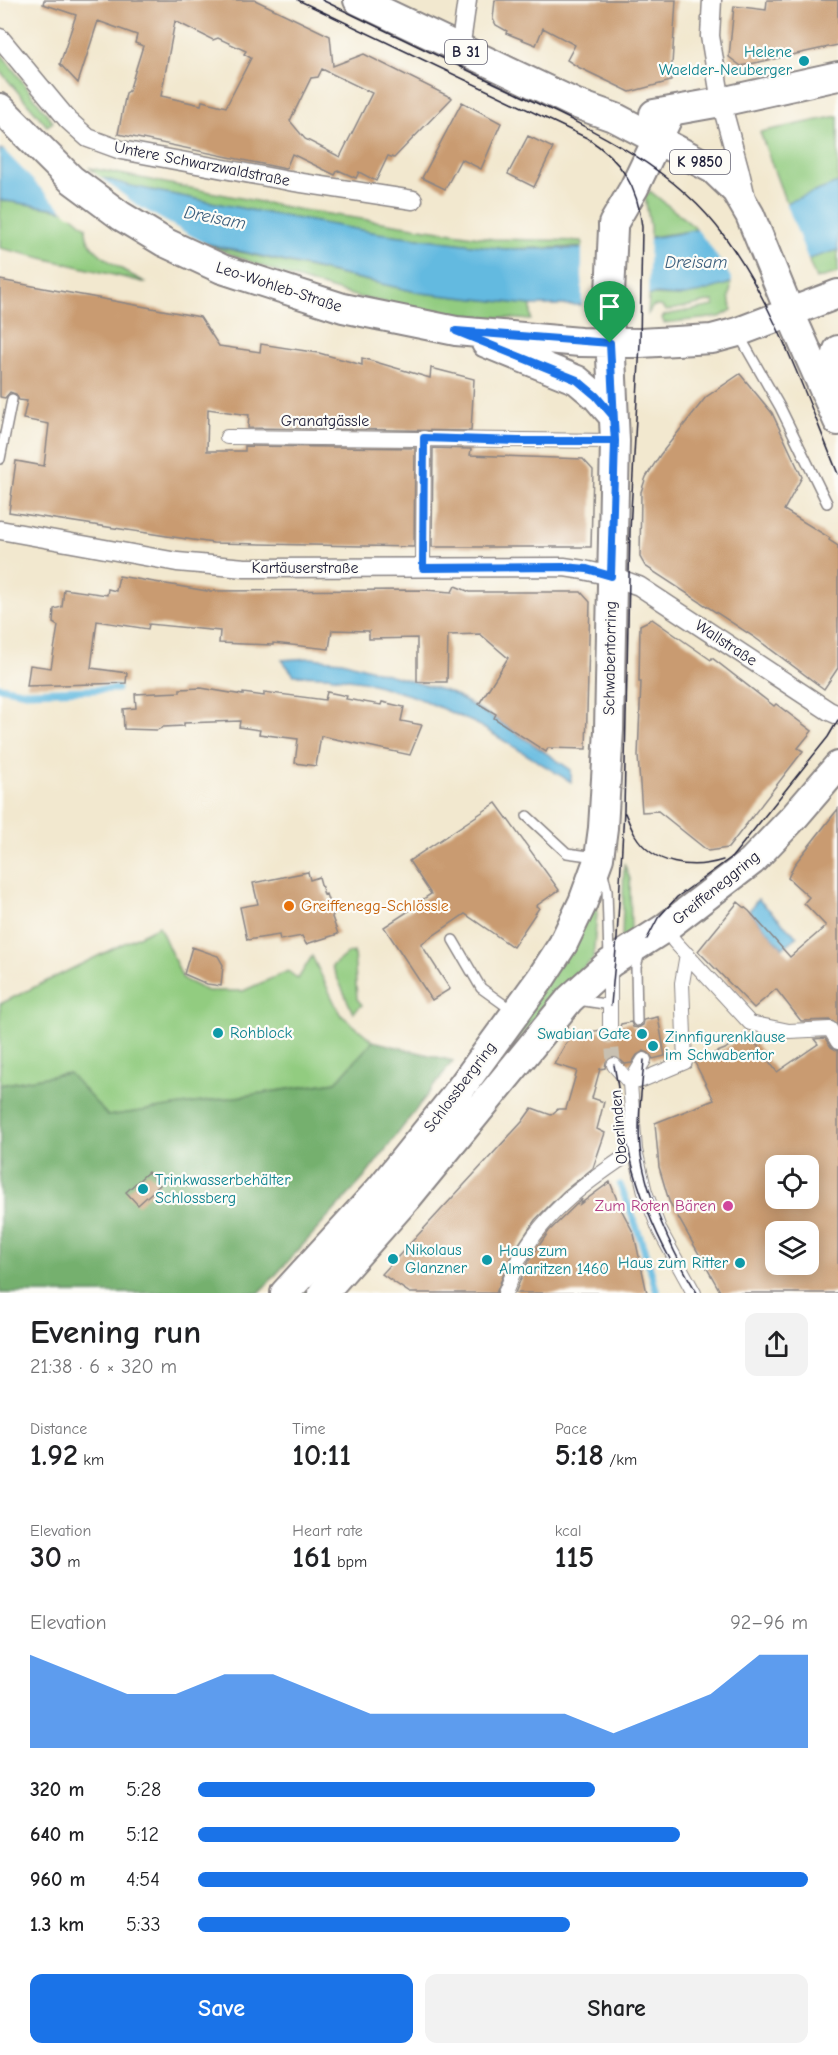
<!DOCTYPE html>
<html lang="en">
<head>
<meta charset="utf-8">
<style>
	:root { --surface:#fff; --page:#f2f2f2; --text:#202124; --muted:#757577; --accent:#1a73e8 }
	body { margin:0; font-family:"Comic Neue",sans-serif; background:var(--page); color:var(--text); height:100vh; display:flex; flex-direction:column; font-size:22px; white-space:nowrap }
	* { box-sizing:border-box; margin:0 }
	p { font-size:20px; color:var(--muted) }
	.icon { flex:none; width:33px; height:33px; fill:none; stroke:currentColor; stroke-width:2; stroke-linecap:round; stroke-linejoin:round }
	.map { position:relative; height:1293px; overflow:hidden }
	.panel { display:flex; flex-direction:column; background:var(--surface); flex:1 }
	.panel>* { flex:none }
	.buttons { position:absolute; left:765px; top:1155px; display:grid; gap:12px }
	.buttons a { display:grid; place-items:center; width:54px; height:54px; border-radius:12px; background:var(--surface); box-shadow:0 3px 15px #0003; font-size:30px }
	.pin { position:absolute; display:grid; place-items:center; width:51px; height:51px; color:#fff; margin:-62px -26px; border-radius:50% 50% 50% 0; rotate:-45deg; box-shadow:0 0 6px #0007 }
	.pin .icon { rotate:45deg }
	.round { display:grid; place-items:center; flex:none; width:63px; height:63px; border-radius:12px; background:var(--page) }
	.summary { display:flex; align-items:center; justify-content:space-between; height:102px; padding:0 30px }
	h1 { font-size:33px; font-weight:600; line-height:45px }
	.figures { display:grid; grid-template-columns:repeat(3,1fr); gap:9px; height:102px; padding:6px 30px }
	.figures div { display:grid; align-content:center }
	.figures b { font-size:30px; font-weight:600 }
	.figures small { font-size:16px; font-weight:400 }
	.figures p { font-size:16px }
	.chart { height:168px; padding:12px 30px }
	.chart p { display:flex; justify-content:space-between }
	.chart svg { width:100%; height:108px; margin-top:6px; fill:var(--accent); opacity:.7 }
	.cta { display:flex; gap:12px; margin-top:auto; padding:12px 30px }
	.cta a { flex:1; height:69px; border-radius:12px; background:var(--accent); color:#fff; font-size:24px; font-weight:600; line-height:69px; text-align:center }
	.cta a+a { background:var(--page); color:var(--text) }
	ul { padding:0 30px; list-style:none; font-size:20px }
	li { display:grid; grid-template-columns:96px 72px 1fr; align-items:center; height:45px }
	li i { height:15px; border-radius:8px; background:var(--accent) }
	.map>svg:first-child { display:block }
</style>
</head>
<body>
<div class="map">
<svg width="838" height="1293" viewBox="0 0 838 1293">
	<rect width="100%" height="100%" fill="#fdfcf7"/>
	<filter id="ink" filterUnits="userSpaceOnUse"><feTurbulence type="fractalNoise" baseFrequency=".0167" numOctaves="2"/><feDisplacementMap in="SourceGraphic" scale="12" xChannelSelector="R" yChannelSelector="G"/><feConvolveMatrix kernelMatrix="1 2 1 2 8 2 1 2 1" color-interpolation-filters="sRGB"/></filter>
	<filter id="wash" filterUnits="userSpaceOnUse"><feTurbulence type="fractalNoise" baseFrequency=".008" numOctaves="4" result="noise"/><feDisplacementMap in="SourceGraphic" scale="24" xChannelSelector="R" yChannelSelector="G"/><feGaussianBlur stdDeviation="1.35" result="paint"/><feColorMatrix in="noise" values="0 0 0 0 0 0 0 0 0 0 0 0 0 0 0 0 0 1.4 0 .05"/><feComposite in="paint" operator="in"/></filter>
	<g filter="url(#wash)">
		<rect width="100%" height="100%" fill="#f2e8cf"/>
		<path fill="#92cc80" stroke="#5a775e" stroke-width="1.5" d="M0 52 53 122 47 126 0 71Z
			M838 116V183L786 203 760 132Z
			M90 168 296 209 493 239 582 241 584 247 504 249 377 233 255 211 131 186 99 177Z
			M650 191 698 230 650 237V226L645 197Z
			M0 200 67 211 86 227C86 232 86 237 89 241 96 256 132 276 147 283L0 248Z
			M204 244 421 293 531 305V320L467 315 402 306 358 297 285 275Z
			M838 250V273L816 279 808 259Z
			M732 283C729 296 728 296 732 310L720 317 664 323 662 318 665 315 714 306 713 301 666 311 661 306H653L648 314 649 295 679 296Z
			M624 863 630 879 631 933 622 940Z
			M598 902 593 959 571 979 537 1015 488 1079 328 1271 309 1293H300Z
			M159 926 183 979 207 991H243L288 971 298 979 312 956 340 1014 373 1041 336 1082 108 1116 68 1073 0 1085V1004Z
			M354 952 357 999 362 1005 353 1013 332 966 347 954Z"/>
		<path fill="#75b06e" stroke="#4c6954" stroke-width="1.5" d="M373 1041 453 1061 364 1178 259 1293H0V1085L69 1073 108 1116 336 1082Z"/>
		<path fill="#63bae0" stroke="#426e8e" stroke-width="1.5" d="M0 149 131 186 255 211 377 233 504 249H577L676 234 698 229 786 203 838 183V250L701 292 679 296 657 294 582 305H531L421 293 53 208 0 200Z
			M310 658 342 661 449 692 494 718 571 770V782L477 724 416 697 363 681 327 676 294 675 282 660Z
			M758 899 797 937 783 948 749 911Z"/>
		<path fill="#f2e8cf" d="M0 146 95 173 138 206 217 250 69 215 48 196Z
			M785 200 809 262 731 287 732 279 710 246 695 227Z
			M650 234 648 298 582 308V245Z"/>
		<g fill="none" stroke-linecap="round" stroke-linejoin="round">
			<path stroke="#63bae0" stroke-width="7" d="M0 687 26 692 117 689
				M620 1185C635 1220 647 1255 657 1293"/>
		</g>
		<g id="blocks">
			<path fill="#c99b71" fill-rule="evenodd" d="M44 0H255L330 36 333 66 364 54 452 98 394 158 388 156 376 181 359 172 356 178 338 170 335 175 292 154 286 169 118 134 126 93 129 91 143 46 135 43 137 35 98 21 78 83 60 64 76 15 43 4ZM175 21 213 40 218 38 246 51 244 54 251 58 226 107 202 101 201 105 161 96ZM322 69 372 93 340 157 305 139 290 121 311 78 318 77Z
				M495 0H676L671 81 630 92 578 67 567 60 575 45 543 28 536 45 506 33 507 31 496 25 493 19Z
				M767 0H838V45L741 66 729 57 734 6 766 10Z
				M462 102 501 123 481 169 461 159 445 189 422 178Z
				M528 136 553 148 534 187 508 174Z
				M0 280 200 317 219 346 260 352 261 344 319 353 362 365V358L430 378 431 368 474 379 471 431 248 428 249 415 208 409 207 451H245V446L415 448 414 547 213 543 9 512 16 461 44 466 49 424 23 419 27 401 19 400 16 394 10 392 5 398 0 397Z
				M740 374 772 413 802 477 784 510 830 538 829 540 838 546V668L824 689 754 637 645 566 640 557 641 492 646 477 660 455 706 397Z
				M433 448 471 449 470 455 583 459 593 470 591 547H432Z
				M119 576 207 591 424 590 452 592 455 586 470 592H581L590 602 586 749 548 748 546 752 494 718 496 714 479 704 508 658 480 634 448 635 447 682H417V638L369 639V631L332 630 329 649 273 643V645L219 643 220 631 149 624 148 629 97 621 91 668 127 673 126 683 27 686 30 665 51 668 58 626 53 623 54 609 62 607 64 589 107 595 108 589 116 591Z
				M652 619 711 660 712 658 774 706 776 704 812 731 798 748 803 751 728 848 708 851 658 811 642 812 638 756 641 682H639L640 625Z
				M201 688 243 695V693L264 696V692L325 700 327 692 347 696 346 699 381 705 382 702 404 707 401 721 422 725 410 755 321 736 316 766 295 763 298 739 259 734 260 730 239 727 240 721 184 723V726L163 727 157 730 124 729 123 709 136 708 135 694 180 692V689Z
				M496 803 559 890 536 906 539 908 513 947 465 914 421 944 450 989 432 1000 384 927 415 907 414 905 431 894 409 861Z
				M838 809V1025L830 1020 801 1021 776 989 754 1008 698 951 738 902 749 911 790 957 826 926 804 903 809 897 788 878 794 865Z
				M308 872 310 880 319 877 324 895 326 894 333 915 332 917 338 934 306 944 302 936 280 940 279 935 247 940 240 907 258 904 253 883Z
				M192 947 218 956 223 965 221 986 207 984 184 974Z
				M658 1017 665 1056 653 1059 649 1053 644 1051 637 1055 632 1063 625 1064 617 1057 613 1056 606 1062 605 1068 600 1069 592 1098 604 1102 597 1129 605 1133 593 1168 564 1191 535 1220 512 1254 496 1293H410L382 1274 522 1122 532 1108 551 1115 558 1109H566L577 1071 554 1064 571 1035 601 1030 605 1035 611 1037 617 1033 621 1024 631 1022 633 1027 638 1028 643 1025 644 1020Z
				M747 1032 777 1072 818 1044 814 1039 825 1038 831 1047 838 1051V1293H721L669 1201 659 1167 655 1123 714 1100 694 1061 725 1049ZM776 1166H808V1198H776ZM776 1232H808V1264H776Z
				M148 1172 160 1185 138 1205 126 1192Z
				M610 1182 619 1205 634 1234 647 1293H515L528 1262 549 1231 582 1199 580 1204Z"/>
		</g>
	</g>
	<g filter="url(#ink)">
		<use href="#blocks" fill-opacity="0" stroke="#8a8585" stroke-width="1.5"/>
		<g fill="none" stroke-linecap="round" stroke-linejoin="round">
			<path stroke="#c8c0b1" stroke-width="14" stroke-dasharray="14 7" stroke-linecap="butt" d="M610 1028 614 1065"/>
			<g stroke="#8a8585" stroke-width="12">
				<path id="service" d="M739 335 780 407 827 503
					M0 459 12 399
					M527 816 567 853 596 857
					M603 873 607 890 609 958
					M453 940 481 988 513 1011
					M578 1000 611 1005
					M637 1021 636 967 640 952"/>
			</g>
			<g stroke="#8a8585" stroke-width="16">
				<path id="pedestrian" d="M227 437 615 441
					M423 568 424 438
					M665 928 675 942 750 1023 789 1031 830 1029 838 1042
					M610 965V1028
					M644 1060 630 1083 635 1150 645 1192 660 1231 694 1293
					M614 1065 630 1083
					M630 1083 642 1080 685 1062 682 983 687 954
					M505 1293C510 1282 514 1269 520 1258 545 1211 591 1179 635 1150"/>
			</g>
			<g stroke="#8a8585" stroke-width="21">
				<path id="minor" d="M712 0 710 36 721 102 739 168 746 198
					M0 38 68 120 88 138 121 150 289 181 413 200
					M460 50 467 0
					M0 530 177 562 245 568 564 567C590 570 614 576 639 586L829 711 838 715"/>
			</g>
			<g stroke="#8a8585" stroke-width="32">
				<path id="primary" d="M358 0 574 103 616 118 713 169 736 191 750 215 790 313 838 421
					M0 108 71 179 121 216 164 242 222 269 343 308 456 331 580 342 640 343 712 339 738 332 838 294
					M654 114 721 102 838 76
					M486 343 577 380 596 396 613 416
					M827 394 838 350
					M285 1293 380 1189 455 1096 541 978 563 944 583 902 599 858 603 828 609 730 615 441 609 315 613 229V224L634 188 671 111
					M323 1293 407 1198 570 999 610 963 665 928 752 861 795 816 838 766"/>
			</g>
			<use href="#service" stroke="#fff" stroke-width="9"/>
			<use href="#pedestrian" stroke="#fff" stroke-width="14"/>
			<use href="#minor" stroke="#fff" stroke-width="18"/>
			<use href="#primary" stroke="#fff" stroke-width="28"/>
			<path stroke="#22223b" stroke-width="1.5" d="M298 0 587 138C621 160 638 186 642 227L640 343 630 531 624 810 617 938 611 1005
				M322 0C378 27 434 54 490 81 573 121 669 159 725 237 776 308 805 394 838 474
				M625 813C628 820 631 828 635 835 653 865 692 870 723 860
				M647 939 658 918 677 897 732 857 828 737 838 720
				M644 1060C642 1089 637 1119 640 1148 645 1194 673 1253 697 1293
				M614 1065C620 1095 623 1126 630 1156 639 1192 652 1226 670 1259"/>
		</g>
	</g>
	<g fill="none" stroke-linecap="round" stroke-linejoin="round" filter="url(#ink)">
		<g stroke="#fff" stroke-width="12">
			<path id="route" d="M610 343 456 331 577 380 596 396 613 416 615 441 611 576 587 569 564 567 423 568 424 438 518 441H615L610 343"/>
		</g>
		<use href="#route" stroke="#1a73e8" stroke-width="8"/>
	</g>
	<g fill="#0f9aa8" stroke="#fdfcf7" stroke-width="2">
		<circle cx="804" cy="61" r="6"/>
		<circle cx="218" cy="1033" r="6"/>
		<circle cx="642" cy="1034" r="6"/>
		<circle cx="653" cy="1046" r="6"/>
		<circle cx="143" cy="1189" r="6"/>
		<circle cx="393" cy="1259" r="6"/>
		<circle cx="487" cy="1260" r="6"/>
		<circle cx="740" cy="1263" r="6"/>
	</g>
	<circle fill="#e8710a" stroke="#fdfcf7" stroke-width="2" cx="289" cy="906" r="6"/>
	<circle fill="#d1479c" stroke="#fdfcf7" stroke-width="2" cx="728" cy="1206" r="6"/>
	<g text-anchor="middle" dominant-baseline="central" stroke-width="4.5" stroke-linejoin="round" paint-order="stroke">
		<g fill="#fdfcf7" stroke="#646373" stroke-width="1.5">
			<rect x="445" y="40" width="42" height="24" rx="4.5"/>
			<rect x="670" y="150" width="60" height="24" rx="4.5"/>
		</g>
		<g font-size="15" font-weight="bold" fill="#22223b">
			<text x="466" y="52">B 31</text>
			<text x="700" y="162">K 9850</text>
		</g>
		<g font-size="16" fill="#0d838f" stroke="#fdfcf7" text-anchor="start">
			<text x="792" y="52" text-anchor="end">Helene<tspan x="792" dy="18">Waelder-Neuberger</tspan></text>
			<text x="230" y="1033">Rohblock</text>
			<text x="630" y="1034" text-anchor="end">Swabian Gate</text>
			<text x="665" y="1037">Zinnfigurenklause<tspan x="665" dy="18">im Schwabentor</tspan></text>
			<text x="155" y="1180">Trinkwasserbehälter<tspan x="155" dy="18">Schlossberg</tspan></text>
			<text x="405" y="1250">Nikolaus<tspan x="405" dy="18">Glanzner</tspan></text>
			<text x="499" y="1251">Haus zum<tspan x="499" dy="18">Almaritzen 1460</tspan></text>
			<text x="728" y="1263" text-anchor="end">Haus zum Ritter</text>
		</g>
		<g font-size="16" fill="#22223b" stroke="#fdfcf7">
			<text transform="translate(202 164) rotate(11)">Untere Schwarzwaldstraße</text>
			<text transform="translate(279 287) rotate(18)">Leo-Wohleb-Straße</text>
			<text x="325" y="421">Granatgässle</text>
			<text x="305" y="568">Kartäuserstraße</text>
			<text transform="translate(726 643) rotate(33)">Wallstraße</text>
			<text transform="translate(610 658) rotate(-89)">Schwabentorring</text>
			<text transform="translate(716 888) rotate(-39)">Greiffeneggring</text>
			<text transform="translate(460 1087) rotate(-53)">Schlossbergring</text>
			<text transform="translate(619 1127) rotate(-95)">Oberlinden</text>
		</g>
		<g font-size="16" fill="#c56008" stroke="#fdfcf7" text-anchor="start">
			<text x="301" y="906">Greiffenegg-Schlössle</text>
		</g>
		<g font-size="16" fill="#b23c85" stroke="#fdfcf7" text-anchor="end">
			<text x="716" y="1206">Zum Roten Bären</text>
		</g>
		<g font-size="18" font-style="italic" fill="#3c5f7d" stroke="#fdfcf7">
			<text transform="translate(215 218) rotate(11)">Dreisam</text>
			<text x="696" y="262">Dreisam</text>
		</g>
	</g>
</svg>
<div class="buttons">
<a><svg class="icon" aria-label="locate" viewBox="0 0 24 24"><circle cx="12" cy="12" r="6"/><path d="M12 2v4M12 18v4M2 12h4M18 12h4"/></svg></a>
<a><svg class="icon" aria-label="layers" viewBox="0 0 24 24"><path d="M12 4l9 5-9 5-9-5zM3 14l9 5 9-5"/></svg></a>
</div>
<div class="pin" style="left:610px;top:343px;background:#1e9e55"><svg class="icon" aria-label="arrive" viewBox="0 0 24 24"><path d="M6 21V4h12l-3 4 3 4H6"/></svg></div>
</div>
<section class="panel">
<div class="summary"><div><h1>Evening run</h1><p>21:38 · 6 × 320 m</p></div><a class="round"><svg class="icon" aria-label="share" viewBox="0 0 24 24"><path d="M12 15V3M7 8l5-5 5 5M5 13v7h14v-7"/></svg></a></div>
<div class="figures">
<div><p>Distance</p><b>1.92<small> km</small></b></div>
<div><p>Time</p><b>10:11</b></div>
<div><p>Pace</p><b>5:18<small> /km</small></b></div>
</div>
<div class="figures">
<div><p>Elevation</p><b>30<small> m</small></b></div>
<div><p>Heart rate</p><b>161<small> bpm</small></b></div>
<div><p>kcal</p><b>115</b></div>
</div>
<div class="chart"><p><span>Elevation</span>92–96 m</p>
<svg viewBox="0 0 160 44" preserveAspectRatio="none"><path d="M0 44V6L10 14L20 22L30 22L40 14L50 14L60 22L70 30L80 30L90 30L100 30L110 30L120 38L130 30L140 22L150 6L160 6V44z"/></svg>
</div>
<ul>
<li><b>320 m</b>5:28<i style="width:65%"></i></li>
<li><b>640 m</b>5:12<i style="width:79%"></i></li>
<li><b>960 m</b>4:54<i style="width:100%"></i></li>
<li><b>1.3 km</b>5:33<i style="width:61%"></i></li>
</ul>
<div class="cta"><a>Save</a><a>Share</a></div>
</section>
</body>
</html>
